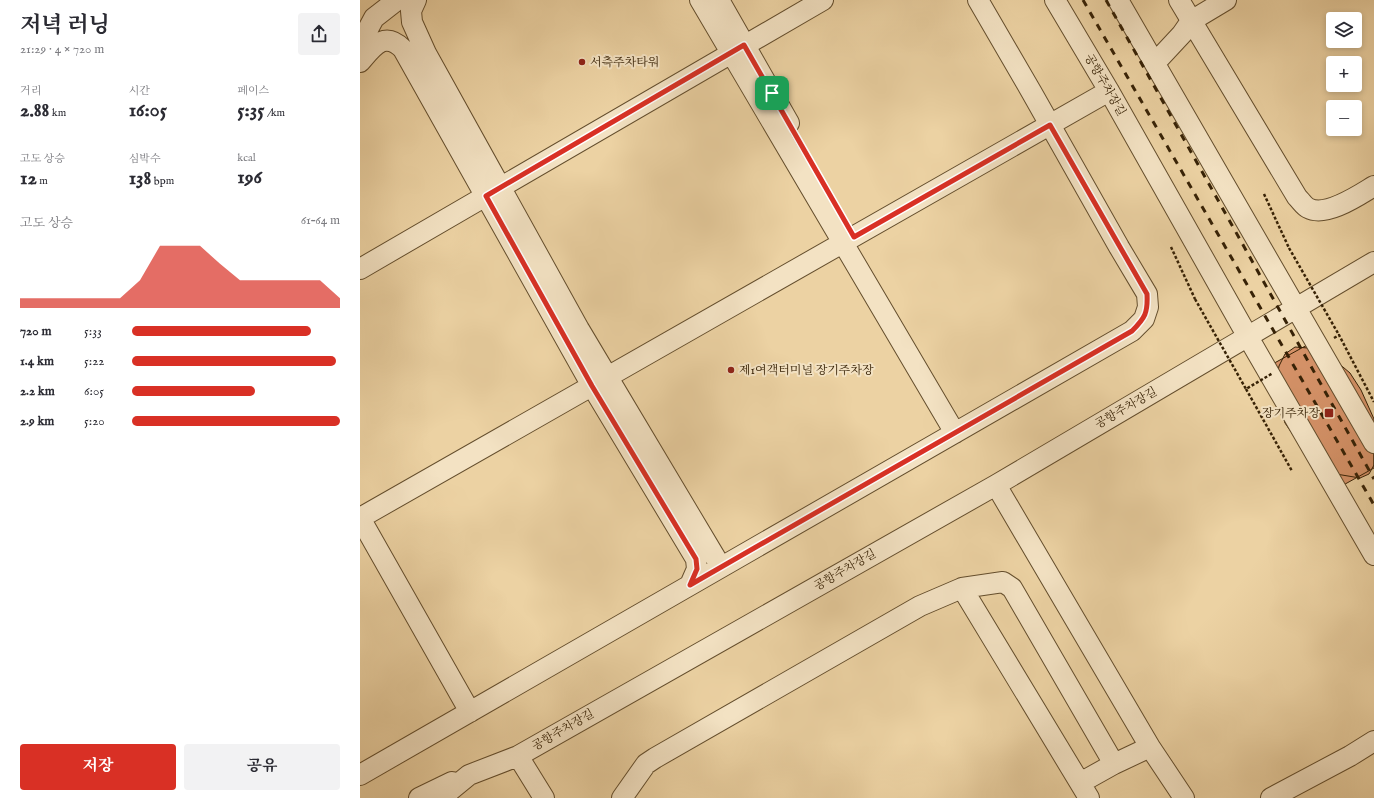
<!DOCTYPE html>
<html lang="ko">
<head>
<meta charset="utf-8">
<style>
	:root { --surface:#fff; --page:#f2f2f3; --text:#2b2b33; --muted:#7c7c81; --accent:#d93025 }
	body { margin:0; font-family:"IM FELL English","Noto Serif KR",serif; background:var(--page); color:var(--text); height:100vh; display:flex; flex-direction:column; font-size:15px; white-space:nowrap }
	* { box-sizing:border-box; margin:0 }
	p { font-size:13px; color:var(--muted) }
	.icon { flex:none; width:22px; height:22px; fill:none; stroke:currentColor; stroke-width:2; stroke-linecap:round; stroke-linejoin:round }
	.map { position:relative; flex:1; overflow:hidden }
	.side { display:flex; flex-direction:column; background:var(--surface); width:360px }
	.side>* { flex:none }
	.fabs { position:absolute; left:966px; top:12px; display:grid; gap:8px }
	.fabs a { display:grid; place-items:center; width:36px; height:36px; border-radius:4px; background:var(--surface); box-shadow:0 2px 6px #0003; font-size:20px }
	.pin { position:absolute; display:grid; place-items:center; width:34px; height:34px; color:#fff; margin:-17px; border-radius:8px; box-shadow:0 2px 6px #0006 }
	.round { display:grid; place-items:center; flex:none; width:42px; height:42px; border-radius:4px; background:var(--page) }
	.summary { display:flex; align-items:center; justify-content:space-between; height:68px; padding:0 20px }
	h1 { font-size:22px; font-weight:700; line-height:30px }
	.figures { display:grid; grid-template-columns:repeat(3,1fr); gap:6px; height:68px; padding:4px 20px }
	.figures div { display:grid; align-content:center }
	.figures b { font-size:20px; font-weight:700 }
	.figures small { font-size:11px; font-weight:400 }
	.figures p { font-size:11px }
	.chart { height:112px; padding:8px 20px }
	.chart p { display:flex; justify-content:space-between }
	.chart svg { width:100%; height:72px; margin-top:4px; fill:var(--accent); opacity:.7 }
	.primary-button { display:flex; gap:8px; margin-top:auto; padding:8px 20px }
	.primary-button a { flex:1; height:46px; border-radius:4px; background:var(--accent); color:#fff; font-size:16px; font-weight:700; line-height:46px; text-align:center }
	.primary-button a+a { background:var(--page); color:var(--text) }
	ul { padding:0 20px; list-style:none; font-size:13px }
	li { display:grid; grid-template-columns:64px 48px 1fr; align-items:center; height:30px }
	li i { height:10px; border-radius:5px; background:var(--accent) }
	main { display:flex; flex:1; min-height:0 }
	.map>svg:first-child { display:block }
</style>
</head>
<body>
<main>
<section class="side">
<div class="summary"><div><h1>저녁 러닝</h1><p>21:29 · 4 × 720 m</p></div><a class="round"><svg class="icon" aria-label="share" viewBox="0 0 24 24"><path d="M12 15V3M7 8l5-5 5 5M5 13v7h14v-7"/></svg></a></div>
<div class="figures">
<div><p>거리</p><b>2.88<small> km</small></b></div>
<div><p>시간</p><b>16:05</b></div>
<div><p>페이스</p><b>5:35<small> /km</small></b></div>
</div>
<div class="figures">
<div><p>고도 상승</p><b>12<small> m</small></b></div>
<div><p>심박수</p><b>138<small> bpm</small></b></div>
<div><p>kcal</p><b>196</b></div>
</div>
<div class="chart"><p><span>고도 상승</span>61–64 m</p>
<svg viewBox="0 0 160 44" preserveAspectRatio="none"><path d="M0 44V38L10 38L20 38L30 38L40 38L50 38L60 27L70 6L80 6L90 6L100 17L110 27L120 27L130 27L140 27L150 27L160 38V44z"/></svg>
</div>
<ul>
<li><b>720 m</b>5:33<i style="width:86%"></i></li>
<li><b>1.4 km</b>5:22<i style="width:98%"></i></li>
<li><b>2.2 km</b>6:05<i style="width:59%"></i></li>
<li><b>2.9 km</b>5:20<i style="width:100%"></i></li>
</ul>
<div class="primary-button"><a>저장</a><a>공유</a></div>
</section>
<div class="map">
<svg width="1014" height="798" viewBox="0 0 1014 798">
	<rect width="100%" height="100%" fill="#ecd2a3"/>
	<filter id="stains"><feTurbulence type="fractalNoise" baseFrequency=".005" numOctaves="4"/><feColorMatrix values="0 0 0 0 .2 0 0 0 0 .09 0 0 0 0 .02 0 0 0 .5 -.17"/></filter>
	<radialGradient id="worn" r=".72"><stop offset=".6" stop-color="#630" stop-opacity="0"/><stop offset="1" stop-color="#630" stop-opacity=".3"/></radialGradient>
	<path fill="#d49167" stroke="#372206" d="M958 339 1014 437V468L978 488 909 366Z
		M935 347 948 348 970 356 990 373 1001 390 1014 419V465L1009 474 1000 478 970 473 938 442 925 423 920 407 916 382 919 366 925 354Z"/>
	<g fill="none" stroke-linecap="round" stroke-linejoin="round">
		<g stroke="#644e2d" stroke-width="22">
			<path id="minor" d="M56 0 51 11 52 22 66 53 219 329 361 567
				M340 0 595 433
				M359 0 429 123
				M695 0 749 91 888 337 1014 555
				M758 0 1014 443
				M819 0 937 197C941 201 944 206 948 208 966 218 999 195 1014 186
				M0 44 14 18 37 0
				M0 62C13 47 24 30 43 49L232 386 336 559 337 569 330 585
				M795 63 822 34 831 21 866 0
				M0 269 463 0
				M636 485 790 747 824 798
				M0 518 749 91
				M0 518 110 712
				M602 588 643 582 652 588 754 764 720 783
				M158 756 184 798
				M754 764 790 747
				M0 775 772 331 784 319 788 307 787 294 759 247 672 93 618 0
				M59 798 92 782
				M81 798 109 775 158 756 636 485 1014 262
				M262 798 286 764 295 758 560 606 602 588 729 798
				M911 798 990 756 1014 741"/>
		</g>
		<path stroke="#372206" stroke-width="2.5" stroke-dasharray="3 2" stroke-linecap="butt" d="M904 194 929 248
			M811 247 835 299
			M974 338 979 335 1014 402
			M886 389 932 471"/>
		<use href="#minor" stroke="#f3e2c3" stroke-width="20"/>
		<path stroke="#372206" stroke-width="3" stroke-dasharray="7 7" stroke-linecap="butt" d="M723 0 1014 505
			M746 0 1014 479"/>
		<path stroke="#372206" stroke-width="2.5" stroke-dasharray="3 2" stroke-linecap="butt" d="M929 248 979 335
			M835 299 886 389 913 373"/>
	</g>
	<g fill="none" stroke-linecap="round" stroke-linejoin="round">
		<g stroke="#fff" stroke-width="8">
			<path id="route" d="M384 45 494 237 690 125 787 294C788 313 785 318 772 331L330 585 337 569 336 559 232 386 126 196Z"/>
		</g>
		<use href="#route" stroke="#d93025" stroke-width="5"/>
	</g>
	<g fill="#8f2418" stroke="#f3e2c3" stroke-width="1.5">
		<circle cx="222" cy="62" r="4"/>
		<circle cx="371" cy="370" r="4"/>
		<rect x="964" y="408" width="10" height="10" rx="2"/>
	</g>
	<g text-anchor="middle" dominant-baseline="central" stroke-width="4" stroke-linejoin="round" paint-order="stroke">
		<g font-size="12" fill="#372206" stroke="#f3e2c3" text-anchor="start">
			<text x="230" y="62">서측주차타워</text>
			<text x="379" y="370">제1여객터미널 장기주차장</text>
			<text x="960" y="413" text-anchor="end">장기주차장</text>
		</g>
		<g font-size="12" fill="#372206" stroke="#f3e2c3">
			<text transform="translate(745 85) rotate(60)">공항주차장길</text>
			<text transform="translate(766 408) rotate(-30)">공항주차장길</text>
			<text transform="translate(485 570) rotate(-30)">공항주차장길</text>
			<text transform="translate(203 730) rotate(-30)">공항주차장길</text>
		</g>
	</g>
	<rect width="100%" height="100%" filter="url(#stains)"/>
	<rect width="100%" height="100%" fill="url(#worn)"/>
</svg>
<div class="fabs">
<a><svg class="icon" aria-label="layers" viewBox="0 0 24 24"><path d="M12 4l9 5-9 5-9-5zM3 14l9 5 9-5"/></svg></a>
<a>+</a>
<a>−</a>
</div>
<div class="pin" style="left:412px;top:93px;background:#1e9e55"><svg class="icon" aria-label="arrive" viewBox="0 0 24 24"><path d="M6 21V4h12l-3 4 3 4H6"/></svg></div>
</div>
</main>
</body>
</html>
